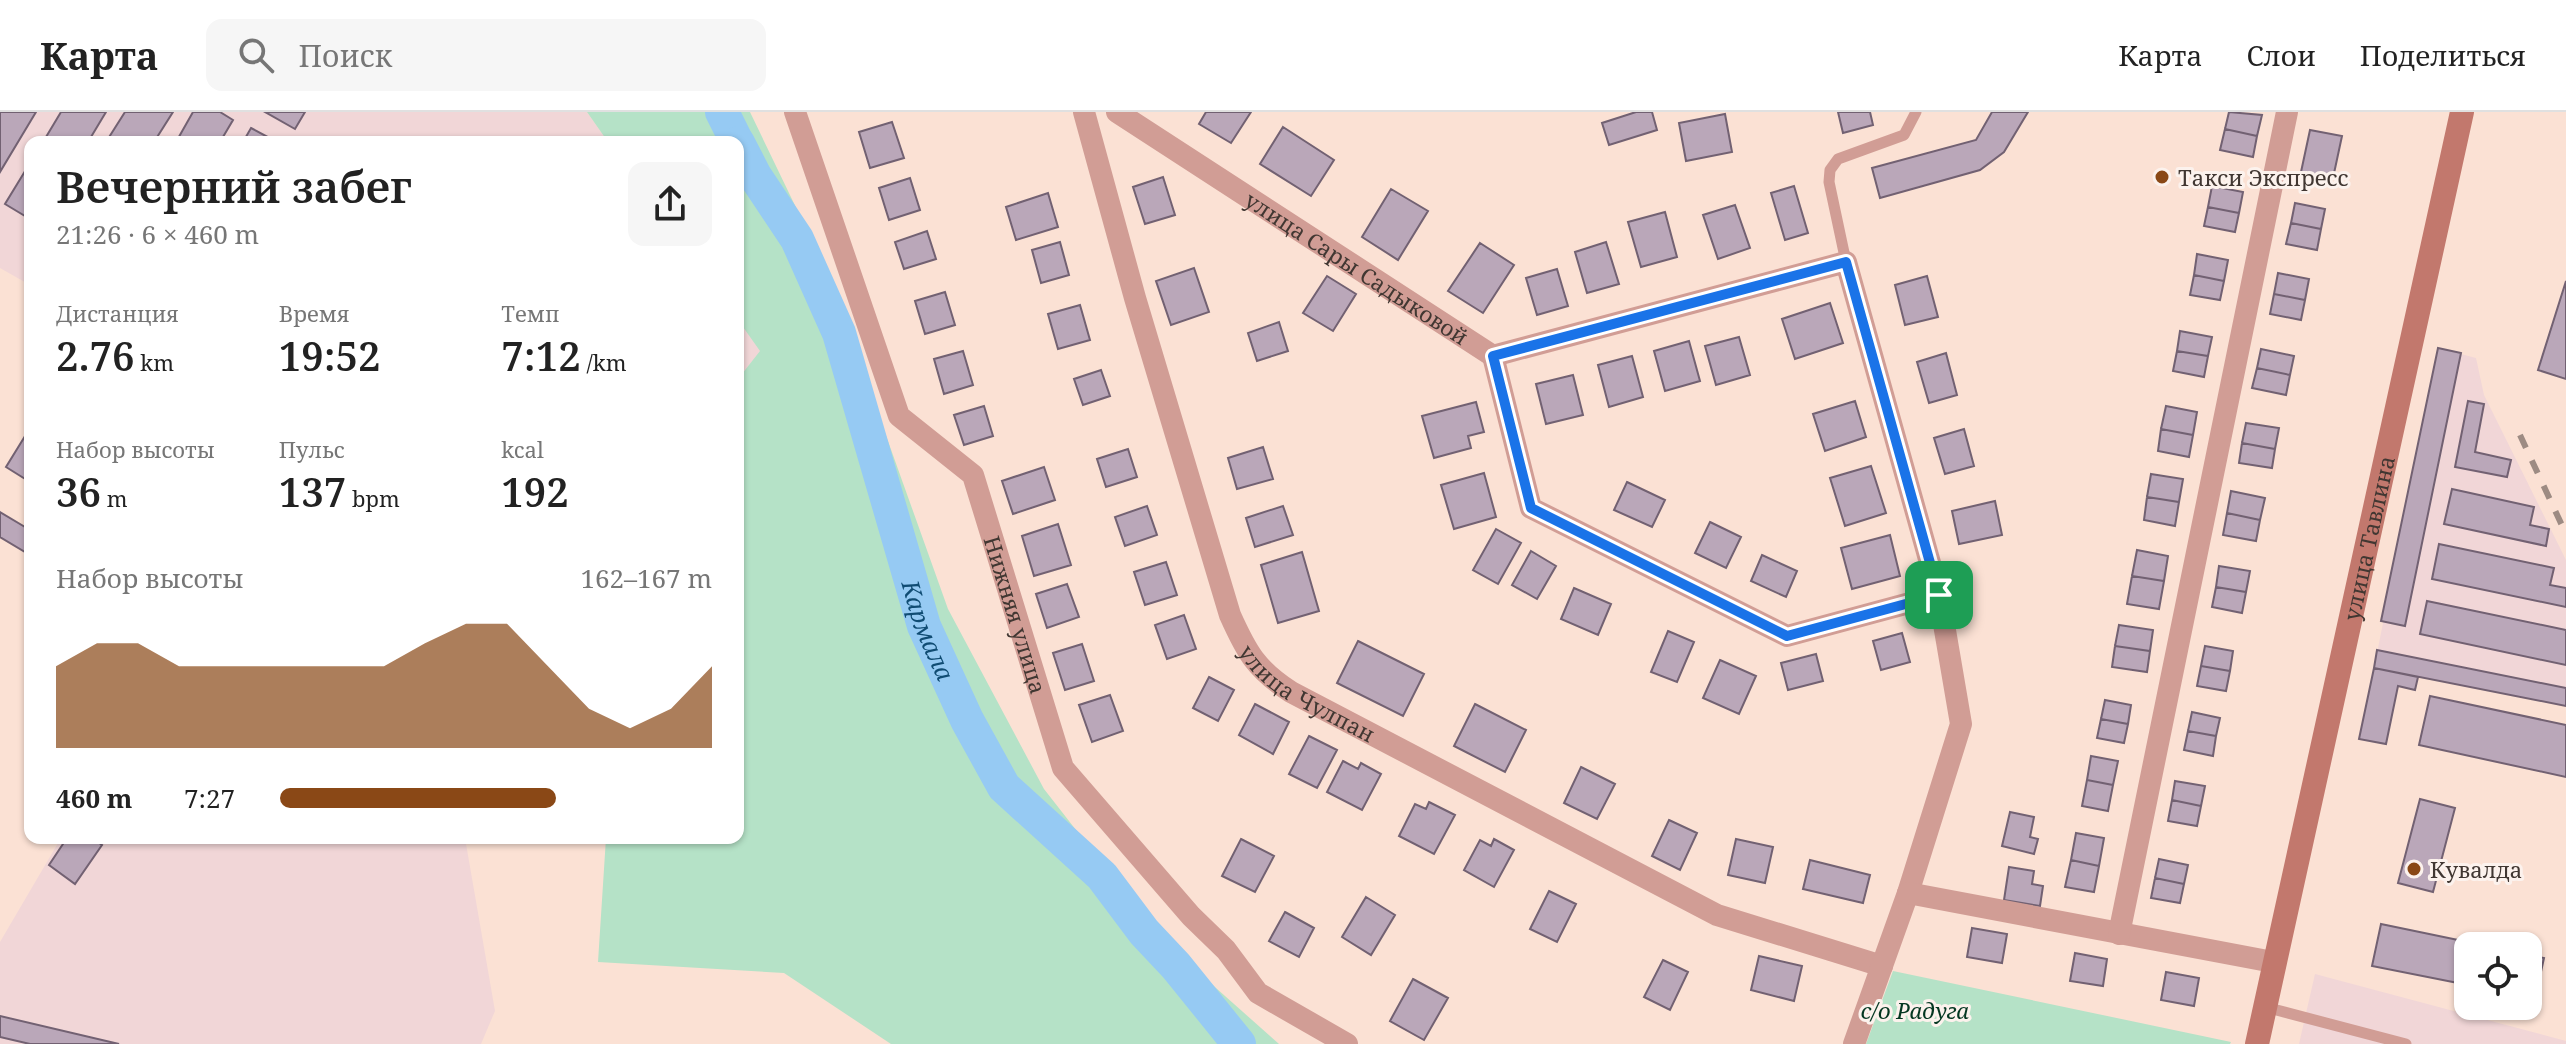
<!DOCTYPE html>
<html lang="ru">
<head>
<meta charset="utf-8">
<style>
	:root { --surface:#fff; --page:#f6f6f6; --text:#222; --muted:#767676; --line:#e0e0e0; --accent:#8a4816 }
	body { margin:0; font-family:"Noto Serif",serif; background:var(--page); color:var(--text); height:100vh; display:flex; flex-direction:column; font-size:30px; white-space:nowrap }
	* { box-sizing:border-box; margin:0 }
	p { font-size:26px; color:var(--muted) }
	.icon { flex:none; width:44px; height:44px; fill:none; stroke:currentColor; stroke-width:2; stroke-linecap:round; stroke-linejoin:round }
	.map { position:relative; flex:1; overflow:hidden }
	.panel { position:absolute; left:24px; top:24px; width:720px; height:708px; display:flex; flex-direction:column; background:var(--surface); border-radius:16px; box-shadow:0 2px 6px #0004 }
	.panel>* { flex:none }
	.fabs { position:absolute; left:2454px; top:820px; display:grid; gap:16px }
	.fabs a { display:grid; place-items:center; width:88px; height:88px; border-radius:16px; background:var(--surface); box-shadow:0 2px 6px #0004; font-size:40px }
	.pin { position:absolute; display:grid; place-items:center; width:68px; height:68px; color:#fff; margin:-34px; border-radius:16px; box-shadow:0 4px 12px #0006 }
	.round { display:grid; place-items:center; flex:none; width:84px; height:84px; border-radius:16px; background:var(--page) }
	.overview { display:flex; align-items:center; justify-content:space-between; height:136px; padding:0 32px }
	h1 { font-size:44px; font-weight:600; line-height:60px }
	.metrics { display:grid; grid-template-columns:repeat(3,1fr); gap:12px; height:136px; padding:8px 32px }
	.metrics div { display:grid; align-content:center }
	.metrics b { font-size:40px; font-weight:600 }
	.metrics small { font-size:22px; font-weight:400 }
	.metrics p { font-size:22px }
	.chart { height:224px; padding:16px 32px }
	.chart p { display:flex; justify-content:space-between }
	.chart svg { width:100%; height:144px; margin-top:8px; fill:var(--accent); opacity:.7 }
	ul { padding:0 32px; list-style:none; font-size:26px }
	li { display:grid; grid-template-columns:128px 96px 1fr; align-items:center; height:60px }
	li i { height:20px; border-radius:10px; background:var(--accent) }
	header { display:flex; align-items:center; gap:48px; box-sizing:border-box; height:112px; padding:0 40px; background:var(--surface); border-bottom:2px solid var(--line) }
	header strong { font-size:38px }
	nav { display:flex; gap:44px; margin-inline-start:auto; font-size:28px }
	.search { width:560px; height:72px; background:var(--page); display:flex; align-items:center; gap:20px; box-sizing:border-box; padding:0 28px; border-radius:16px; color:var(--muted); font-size:30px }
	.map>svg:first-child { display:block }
</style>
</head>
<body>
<header>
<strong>Карта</strong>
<div class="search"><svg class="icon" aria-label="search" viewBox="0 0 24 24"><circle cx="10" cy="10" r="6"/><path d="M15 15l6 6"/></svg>Поиск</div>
<nav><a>Карта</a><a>Слои</a><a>Поделиться</a></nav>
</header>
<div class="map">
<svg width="2566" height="932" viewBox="0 0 2566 932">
	<rect width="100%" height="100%" fill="#fbe1d4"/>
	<path fill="#f1d6d7" d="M0 0H587L608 30H30V173L0 156Z
		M738 208 761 239 738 267Z
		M2438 236 2476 246 2484 283 2566 448V594L2374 556Z
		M61 726H465L495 899 481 932H0V830Z
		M2315 862 2566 929V932H2299Z"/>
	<path fill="#b5e2c7" d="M587 0H750L829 164 948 497 1044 677 1162 828 1279 932H891L784 861 598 850 606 726H738V267L760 239 738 208V30H608Z
		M1893 859 2231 930 2230 932H1866Z"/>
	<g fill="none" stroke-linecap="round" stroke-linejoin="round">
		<g stroke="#96caf3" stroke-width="34">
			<path d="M722 0 737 30"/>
			<path id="s1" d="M738 31 755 64 797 127 839 221 924 514 967 608 1004 675 1102 764 1144 820 1176 854 1239 932"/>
		</g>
	</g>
	<path fill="#baa7b9" stroke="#726172" stroke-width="2" d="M0 0H36L0 60Z
		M61 0H106L88 30H43Z
		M125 0H173L154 30H106Z
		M193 0H220L233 8 220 30H176Z
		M265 0H305L295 17Z
		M1206 0H1251L1231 31 1199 12Z
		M1636 0H1652L1657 18 1609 33 1602 11Z
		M1838 0H1870L1873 13 1843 21Z
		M1992 0H2028L2004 40 1980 58 1880 86 1872 56 1976 28Z
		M2229 0 2262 3 2257 24 2225 17Z
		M1725 2 1732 40 1686 49 1679 11Z
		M892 10 904 46 870 56 859 20Z
		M1283 15 1334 48 1311 84 1260 52Z
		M251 16 277 30H243Z
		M2225 17 2257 24 2253 45 2220 38Z
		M2310 18 2342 24 2333 66 2301 60Z
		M30 51V107L5 92Z
		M1163 65 1175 103 1145 112 1133 75Z
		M910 66 920 98 889 108 879 76Z
		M1794 74 1808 121 1785 128 1771 81Z
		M2212 74 2243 80 2239 101 2208 95Z
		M1391 77 1428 99 1398 148 1362 125Z
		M1048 81 1058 115 1016 128 1006 95Z
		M2295 91 2325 97 2321 117 2291 111Z
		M1735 93 1750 136 1718 147 1703 103Z
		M2208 95 2239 101 2235 120 2204 114Z
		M1665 100 1677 145 1641 155 1628 110Z
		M2291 111 2321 117 2317 138 2286 132Z
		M927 119 936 147 904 157 895 130Z
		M1060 130 1069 163 1041 171 1032 138Z
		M1606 130 1619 172 1587 181 1575 140Z
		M1480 131 1514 153 1483 201 1448 179Z
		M2197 142 2228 148 2224 169 2194 163Z
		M1194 156 1209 200 1171 213 1156 169Z
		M1557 157 1568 194 1537 203 1526 166Z
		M2278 161 2309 167 2305 188 2274 182Z
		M2194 163 2224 169 2220 188 2190 183Z
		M1327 164 1356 182 1333 219 1303 201Z
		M1927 164 1938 205 1905 213 1895 173Z
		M2566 169V267L2538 258Z
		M945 180 955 213 925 222 915 189Z
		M2274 182 2305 188 2301 208 2270 202Z
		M1830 191 1843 231 1795 247 1782 207Z
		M1080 193 1090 228 1058 237 1048 202Z
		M1279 210 1288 239 1257 249 1248 221Z
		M2180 219 2212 225 2208 244 2177 239Z
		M1739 225 1750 263 1716 273 1705 234Z
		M1689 229 1700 269 1665 279 1654 239Z
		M2438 236 2461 241 2405 514 2381 509Z
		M2261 237 2294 244 2290 263 2257 256Z
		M963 239 973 273 944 282 934 247Z
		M2177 239 2208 244 2204 265 2173 259Z
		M1946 241 1957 283 1929 291 1917 250Z
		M1632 244 1643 285 1609 295 1598 253Z
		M2257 256 2290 263 2286 283 2252 276Z
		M1101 258 1110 284 1083 293 1074 267Z
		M1573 263 1583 303 1546 312 1536 272Z
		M1855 289 1866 325 1825 339 1813 302Z
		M2468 289 2484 292 2475 340 2511 348 2507 365 2455 355Z
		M1476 290 1484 320 1468 324 1471 336 1434 346 1422 304Z
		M984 294 993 324 964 333 954 303Z
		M2166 294 2197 300 2193 323 2161 317Z
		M2246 311 2279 316 2275 337 2242 331Z
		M30 316V370L6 355Z
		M1964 317 1974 354 1945 362 1934 326Z
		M2161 317 2193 323 2189 345 2158 339Z
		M2242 331 2275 337 2272 356 2239 351Z
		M1263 335 1273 367 1237 377 1228 346Z
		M1128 337 1137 365 1106 375 1097 347Z
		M1871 354 1886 401 1845 414 1830 366Z
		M1044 355 1055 388 1013 402 1002 369Z
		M1484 361 1496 405 1454 417 1441 373Z
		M2151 362 2183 367 2179 390 2147 385Z
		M1627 370 1665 388 1652 415 1614 398Z
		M2452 377 2534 395 2530 413 2549 417 2546 434 2444 412Z
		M2231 379 2265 386 2260 408 2227 401Z
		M2147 385 2179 390 2175 414 2144 408Z
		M1995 389 2002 423 1959 432 1952 399Z
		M1147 394 1157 423 1125 434 1115 405Z
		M1283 394 1293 423 1255 435 1246 406Z
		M0 400 30 418V443L0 425Z
		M2227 401 2260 408 2256 429 2223 423Z
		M1710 410 1741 425 1726 456 1695 441Z
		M1058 412 1071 453 1034 464 1022 424Z
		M1496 417 1521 431 1498 472 1473 458Z
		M1890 423 1900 464 1852 477 1841 436Z
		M2439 432 2554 456 2550 473 2566 476V495L2432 467Z
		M2137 438 2168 444 2164 469 2132 464Z
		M1531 439 1556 454 1537 487 1512 473Z
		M1302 440 1319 499 1278 511 1261 453Z
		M1762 443 1797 459 1786 485 1751 469Z
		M1166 450 1177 483 1145 493 1134 460Z
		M2219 454 2250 459 2246 480 2216 475Z
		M2132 464 2164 469 2159 497 2127 492Z
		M1067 472 1079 505 1047 516 1036 482Z
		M2216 475 2246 480 2242 501 2212 495Z
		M1574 476 1611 492 1598 523 1561 507Z
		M2427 489 2566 518V553L2420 522Z
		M1184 503 1196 537 1167 547 1155 513Z
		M2119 513 2153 518 2150 539 2115 534Z
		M1668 519 1694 530 1677 570 1651 560Z
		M1902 521 1910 550 1881 558 1873 529Z
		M1358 529 1424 562 1403 604 1337 571Z
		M1082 532 1094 569 1065 578 1053 541Z
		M2115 534 2150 539 2147 560 2112 555Z
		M2205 534 2233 539 2230 559 2201 554Z
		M2377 538 2566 576V594L2374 556Z
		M1816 542 1823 569 1788 578 1781 551Z
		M1720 548 1756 564 1739 602 1703 586Z
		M2201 554 2230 559 2226 579 2197 574Z
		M2374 556 2418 565 2415 578 2398 574 2386 632 2359 627Z
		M1209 565 1234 578 1218 609 1193 596Z
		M1110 583 1123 619 1092 630 1079 593Z
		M2430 584 2566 613V665L2419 633Z
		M2105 588 2131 593 2128 612 2101 607Z
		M1255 592 1289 610 1273 642 1239 623Z
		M1475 592 1526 618 1505 660 1454 634Z
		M2192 600 2220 606 2216 624 2188 619Z
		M2101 607 2128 612 2124 631 2097 626Z
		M2188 619 2216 624 2213 644 2184 638Z
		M1309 624 1337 638 1317 676 1289 662Z
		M2091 644 2118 649 2113 673 2087 668Z
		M1343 649 1358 657 1361 651 1381 662 1362 698 1327 680Z
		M1581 655 1615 672 1597 707 1564 691Z
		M2087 668 2113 673 2108 699 2082 694Z
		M2175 669 2205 674 2201 694 2172 688Z
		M2420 687 2455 696 2433 780 2398 771Z
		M2172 688 2201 694 2197 714 2168 709Z
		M1429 690 1455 703 1434 742 1399 724 1415 692 1426 697Z
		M2010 700 2034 705 2030 725 2038 727 2034 742 2002 734Z
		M1669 708 1697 721 1680 758 1652 744Z
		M2076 721 2104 726 2099 754 2071 748Z
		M67 726H92L102 733 75 772 49 753Z
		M1241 727 1274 744 1255 780 1222 764Z
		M1494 727 1514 738 1494 775 1464 758 1480 728 1491 734Z
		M1736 727 1773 735 1765 771 1728 763Z
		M2159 747 2188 753 2184 772 2155 766Z
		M1810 748 1870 763 1863 791 1803 777Z
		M2071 748 2099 754 2094 780 2065 775Z
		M2009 755 2034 759 2032 772 2043 774 2040 794 2004 788Z
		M2155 766 2184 772 2180 791 2151 786Z
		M1549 779 1576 792 1557 830 1530 817Z
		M1366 785 1395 803 1371 843 1342 825Z
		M1285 800 1314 816 1299 845 1269 829Z
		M2381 812 2487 834H2468V873L2372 854Z
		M1972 816 2007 822 2002 851 1967 845Z
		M2075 841 2107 847 2103 874 2070 869Z
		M2528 843 2544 846 2535 887 2528 886Z
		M1759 844 1802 854 1794 889 1751 878Z
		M1663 848 1688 860 1670 898 1644 885Z
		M2166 860 2199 866 2194 894 2161 888Z
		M1413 867 1448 886 1424 928 1390 909Z
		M0 904 119 932H30L0 925Z"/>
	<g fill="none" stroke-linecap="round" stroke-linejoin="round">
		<path stroke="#d19d95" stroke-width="11" d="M1846 150 1829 70 1830 58 1838 47 1904 23 1916 0
			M2265 895 2406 932"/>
		<g stroke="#d19d95" stroke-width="22">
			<path id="s2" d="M795 0 899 304 973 363 1063 656 1191 804 1226 838 1258 881 1347 932"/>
			<path id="s3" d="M1084 0 1135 186 1230 503C1247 541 1256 557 1291 580L1717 803 1882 854"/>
			<path id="s4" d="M1117 0 1493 244 1846 150 1939 483 1961 612 1908 781 1854 932"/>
			<path d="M1493 244 1531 396 1787 524 1939 483"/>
			<path d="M1908 781 2273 850"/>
			<path d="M2119 822 2287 0"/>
		</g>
		<path stroke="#c2786d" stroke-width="24" id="s5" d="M2257 932 2462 0"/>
		<path stroke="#9d8b83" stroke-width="6" stroke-dasharray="14 14" stroke-linecap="butt" d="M2520 323 2566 422"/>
	</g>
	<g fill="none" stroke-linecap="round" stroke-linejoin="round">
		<g stroke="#fff" stroke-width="16">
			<path id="route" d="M1846 150 1939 483 1787 524 1531 396 1493 244Z"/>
		</g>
		<use href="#route" stroke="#1a73e8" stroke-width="10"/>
	</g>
	<g fill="#8a4816" stroke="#fcf2ed" stroke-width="3">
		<circle cx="2162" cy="65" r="8"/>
		<circle cx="2414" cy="757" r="8"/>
	</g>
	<g text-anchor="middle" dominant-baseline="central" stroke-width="6" stroke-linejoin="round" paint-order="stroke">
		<g font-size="22" fill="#413732" stroke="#fcf2ed" text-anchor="start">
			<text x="2178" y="65">Такси Экспресс</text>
			<text x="2430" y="757">Кувалда</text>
		</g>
		<g font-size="22" fill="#413732" stroke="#fcf2ed">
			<text stroke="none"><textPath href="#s4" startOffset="286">улица Сары Садыковой</textPath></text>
			<text stroke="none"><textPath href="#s5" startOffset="518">улица Тавлина</textPath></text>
			<text stroke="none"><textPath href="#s2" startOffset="562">Нижняя улица</textPath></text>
			<text stroke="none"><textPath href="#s3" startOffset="638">улица Чулпан</textPath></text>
		</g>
		<g font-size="22" font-style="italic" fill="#043721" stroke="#fcf2ed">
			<text x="1915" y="898">с/о Радуга</text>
		</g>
		<g font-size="24" font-style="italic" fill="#104c73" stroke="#fcf2ed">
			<text stroke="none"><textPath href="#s1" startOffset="526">Кармала</textPath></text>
		</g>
	</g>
</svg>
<div class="fabs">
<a><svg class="icon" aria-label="locate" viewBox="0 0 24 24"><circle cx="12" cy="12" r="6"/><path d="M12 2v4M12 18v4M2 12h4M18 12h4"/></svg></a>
</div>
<div class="pin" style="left:1939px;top:483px;background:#1e9e55"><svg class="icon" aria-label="arrive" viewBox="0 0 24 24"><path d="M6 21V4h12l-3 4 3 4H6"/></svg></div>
<section class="panel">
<div class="overview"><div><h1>Вечерний забег</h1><p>21:26 · 6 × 460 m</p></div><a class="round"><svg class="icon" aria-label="share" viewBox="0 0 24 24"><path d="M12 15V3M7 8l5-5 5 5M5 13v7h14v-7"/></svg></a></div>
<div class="metrics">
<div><p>Дистанция</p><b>2.76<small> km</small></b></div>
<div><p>Время</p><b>19:52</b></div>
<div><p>Темп</p><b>7:12<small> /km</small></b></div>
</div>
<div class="metrics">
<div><p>Набор высоты</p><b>36<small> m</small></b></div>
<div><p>Пульс</p><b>137<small> bpm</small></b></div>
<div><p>kcal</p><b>192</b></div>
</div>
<div class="chart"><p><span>Набор высоты</span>162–167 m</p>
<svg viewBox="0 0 160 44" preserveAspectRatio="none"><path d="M0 44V19L10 12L20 12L30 19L40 19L50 19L60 19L70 19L80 19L90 12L100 6L110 6L120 19L130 32L140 38L150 32L160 19V44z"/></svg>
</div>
<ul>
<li><b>460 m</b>7:27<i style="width:64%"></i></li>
</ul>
</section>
</div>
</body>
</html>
